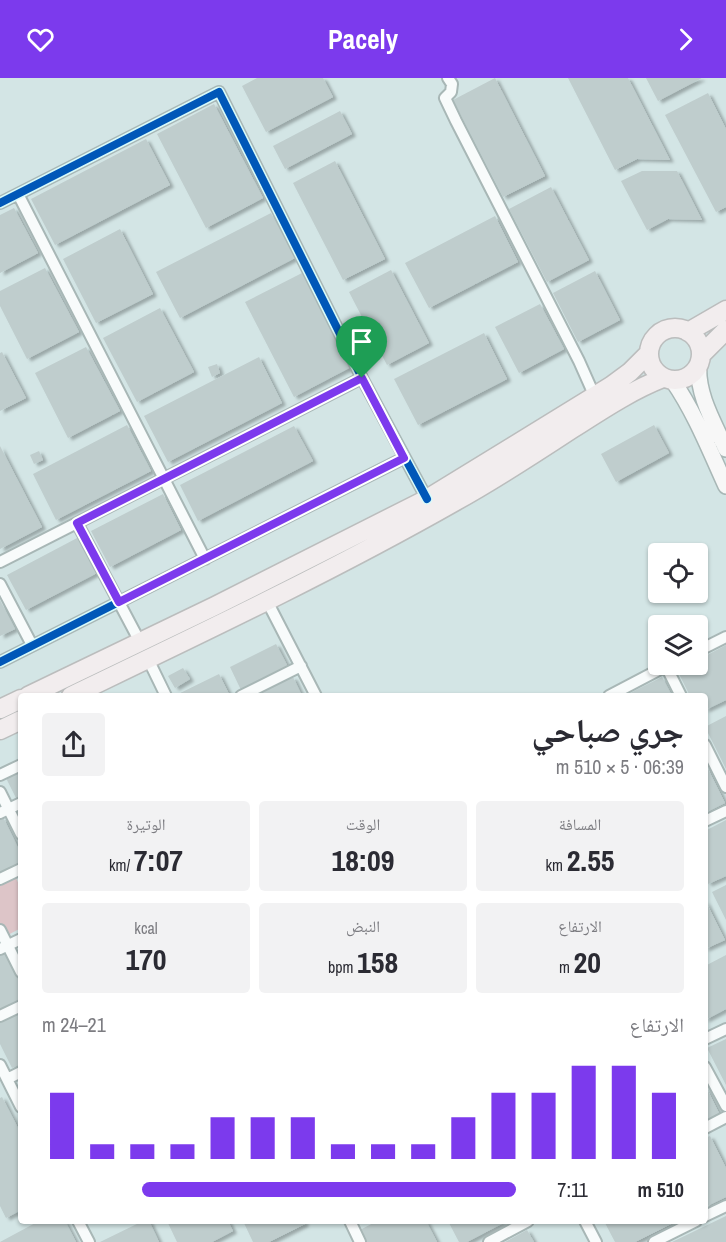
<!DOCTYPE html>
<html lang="ar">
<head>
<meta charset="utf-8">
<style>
	:root { --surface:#fff; --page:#f2f2f3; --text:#2b2b33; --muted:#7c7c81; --accent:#7c3aed }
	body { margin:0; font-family:"Archivo Narrow","Noto Naskh Arabic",sans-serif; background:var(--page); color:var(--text); direction:rtl; height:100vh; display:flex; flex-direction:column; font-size:22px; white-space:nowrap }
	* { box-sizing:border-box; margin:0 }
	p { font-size:20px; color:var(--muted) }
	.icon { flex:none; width:33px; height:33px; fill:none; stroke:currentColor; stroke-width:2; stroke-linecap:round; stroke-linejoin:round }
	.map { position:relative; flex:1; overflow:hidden; direction:ltr }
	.side { position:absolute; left:18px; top:615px; width:690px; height:531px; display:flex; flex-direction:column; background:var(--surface); border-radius:6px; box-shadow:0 2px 4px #0004; direction:rtl }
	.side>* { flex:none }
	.tools { position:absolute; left:648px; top:465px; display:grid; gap:12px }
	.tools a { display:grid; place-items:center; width:60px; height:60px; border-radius:6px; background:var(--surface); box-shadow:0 2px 4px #0004; font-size:30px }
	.pin { position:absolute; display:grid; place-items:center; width:51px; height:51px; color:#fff; margin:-62px -26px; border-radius:50% 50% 50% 0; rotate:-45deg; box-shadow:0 0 6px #0007 }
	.pin .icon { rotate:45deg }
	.round { display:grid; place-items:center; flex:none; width:63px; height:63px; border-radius:6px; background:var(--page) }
	.head { display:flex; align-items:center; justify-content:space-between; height:102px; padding:0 24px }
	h1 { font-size:33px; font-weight:800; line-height:45px }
	.stats { display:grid; grid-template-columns:repeat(3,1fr); gap:9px; height:102px; padding:6px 24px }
	.stats div { display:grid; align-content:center; border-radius:6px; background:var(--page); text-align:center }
	.stats b { font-size:30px; font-weight:800 }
	.stats small { font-size:16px; font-weight:400 }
	.stats p { font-size:16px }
	.chart { height:168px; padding:12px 24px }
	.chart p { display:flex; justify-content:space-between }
	.chart svg { width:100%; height:108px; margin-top:6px; stroke:var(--accent); stroke-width:6 }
	ul { padding:0 24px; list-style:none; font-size:20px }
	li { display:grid; grid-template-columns:96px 72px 1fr; align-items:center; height:45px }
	li i { height:15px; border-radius:8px; background:var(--accent) }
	header { display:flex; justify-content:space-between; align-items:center; height:78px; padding:0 24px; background:var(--accent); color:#fff; font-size:27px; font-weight:800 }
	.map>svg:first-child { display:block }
</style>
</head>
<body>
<header><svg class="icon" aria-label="forward" viewBox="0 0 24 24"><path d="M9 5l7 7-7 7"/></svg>Pacely<svg class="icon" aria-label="heart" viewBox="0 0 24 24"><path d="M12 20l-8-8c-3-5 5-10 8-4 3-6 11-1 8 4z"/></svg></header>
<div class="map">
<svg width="726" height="1164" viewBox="0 0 726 1164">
	<defs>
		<filter id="shadow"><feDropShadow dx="4" dy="2.5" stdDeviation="1.5" flood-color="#0004"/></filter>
	</defs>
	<rect width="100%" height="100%" fill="#d3e5e5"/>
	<path fill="#ddc5c8" d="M16 800 21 811V850L6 858 0 845V808Z"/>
	<path fill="#bfcdcd" filter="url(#shadow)" d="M257 0H323L333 19 266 54 242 8Z
		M495 0 545 98 503 119 453 22Z
		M568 0H628L670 82 637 81 615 92Z
		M646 0H702L658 23Z
		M708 15 726 51V129L716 134 665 37Z
		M214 26 263 120 206 150 157 56Z
		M340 33 352 56 285 91 273 68Z
		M146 61 170 107 55 167 31 121Z
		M335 83 385 181 343 202 293 105Z
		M642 93H677L702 142 668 141 647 152 621 103Z
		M551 109 589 182 547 204 509 131Z
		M14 130 38 175 0 195V137Z
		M271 135 295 180 180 240 156 194Z
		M495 138 518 184 429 230 405 185Z
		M120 151 153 216 96 245 63 181Z
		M45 190 79 254 27 281 0 228V213Z
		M391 192 429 265 387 287 349 214Z
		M595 193 620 242 578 264 553 215Z
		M302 195 351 289 294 319 245 224Z
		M540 226 564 271 519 295 495 249Z
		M160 230 194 294 137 324 103 260Z
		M484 255 507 301 418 347 394 301Z
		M86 269 120 333 68 360 35 295Z
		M2 274 26 320 0 333V275Z
		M259 279 282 325 168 384 144 338Z
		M217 286 220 295 212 299 208 289Z
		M127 347 151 393 56 442 33 396Z
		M654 347 669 375 616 404 601 376Z
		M294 348 313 383 198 443 180 407Z
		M0 368 42 449 0 471Z
		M39 373 43 382 34 386 30 377Z
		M163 416 181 452 110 489 91 453Z
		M79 459 97 495 26 532 7 497Z
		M0 522 15 551 0 558Z
		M276 566 288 589 241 612 230 589Z
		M726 567V622L705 632V618H690L677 592 688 586H698V582Z
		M183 590 190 601 175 610 168 598Z
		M219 596 230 618H174Z
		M293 599 302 618H254L269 611Z
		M662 599 672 618H625L636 612Z
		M726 638V691L705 649Z
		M705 685 725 725 705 735Z
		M21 693V720L17 722 6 700Z
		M3 739 21 776V784L0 794V741Z
		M726 742V798L708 806 705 800V753Z
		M726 807V842L712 814Z
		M705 822 725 862 705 871Z
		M5 875 21 907V922L0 932V878Z
		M726 877V931L705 942V888Z
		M21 932V986L12 990 0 966V942Z
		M726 961V1007L707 970Z
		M705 1007 719 1035 705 1042Z
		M2 1019 21 1056V1132L6 1140 0 1128V1020Z
		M710 1058 726 1090V1119L705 1129V1060Z
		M726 1138V1164H672Z
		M39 1143H65L76 1164H0Z
		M143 1143H149L159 1164H100Z
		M167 1143H228L233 1153 212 1164H177Z
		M243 1143H304L305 1146 269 1164H253Z
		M377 1143H426L437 1164H366L360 1152Z
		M448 1143H507L467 1164H459Z
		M604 1143H677L635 1164H615Z
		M527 1152 534 1164H505Z"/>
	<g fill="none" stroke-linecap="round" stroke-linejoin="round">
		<g stroke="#a8b7b6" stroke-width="14">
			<path id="street" d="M448 0 452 6 451 14 445 20 456 43 579 283 595 319
				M18 116 205 481
				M0 125 219 14 362 300 427 421
				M77 445 140 564
				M0 484 362 300
				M0 506 32 567
				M267 523 316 618
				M698 573 726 559
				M148 581 166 618
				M0 584 404 380
				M666 588 681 618
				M241 618 301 588
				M609 618 670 586
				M705 667 726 709
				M0 697 21 687
				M0 714 21 756
				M0 735 21 725
				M705 743 726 733
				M0 801 21 791
				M0 852 21 894
				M0 871 21 861
				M0 938 21 928
				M705 961 726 951
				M0 987 21 1029
				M705 989 726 1028
				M7 1001 21 994
				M705 1050 726 1039
				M705 1138 726 1128
				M78 1143 89 1164
				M350 1143 360 1164
				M585 1143 596 1164
				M489 1164 528 1143
				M654 1164 696 1143"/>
		</g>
		<g stroke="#a8b7b6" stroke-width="18">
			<path id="secondary" d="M699 285C696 315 714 345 726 371
				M673 303C695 335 710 373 726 408"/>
		</g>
		<g stroke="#bbbdbd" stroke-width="21">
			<path id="highway" d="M649 276a26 26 0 1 1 52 0a26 26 0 1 1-52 0Z
				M688 254 726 232
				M701 277 726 252
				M28 618 215 528 427 421 611 308 630 294 648 276
				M71 618C200 556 331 494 456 423 496 401 534 376 572 351 602 332 630 313 663 300
				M0 631 21 621
				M0 652 21 642"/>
		</g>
		<use href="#street" stroke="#f8fbfb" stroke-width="10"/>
		<use href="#secondary" stroke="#f7f7f7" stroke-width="15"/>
		<use href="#highway" stroke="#f2edee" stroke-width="18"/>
		<g stroke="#d8faf9" stroke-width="11">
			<path id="cycleway" d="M0 125 219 14 362 300 427 421
				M0 584 404 380"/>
		</g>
		<use href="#cycleway" stroke="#0057b8" stroke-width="8"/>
	</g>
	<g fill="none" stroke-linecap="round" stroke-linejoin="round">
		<g stroke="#fff" stroke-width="12">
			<path id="route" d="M362 300 404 380 119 524 77 445Z"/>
		</g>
		<use href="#route" stroke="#7c3aed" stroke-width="8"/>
	</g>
</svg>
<div class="tools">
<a><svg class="icon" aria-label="locate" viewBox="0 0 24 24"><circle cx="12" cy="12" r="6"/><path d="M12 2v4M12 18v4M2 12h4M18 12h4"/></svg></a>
<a><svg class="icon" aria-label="layers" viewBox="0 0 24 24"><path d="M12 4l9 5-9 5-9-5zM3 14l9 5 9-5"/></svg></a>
</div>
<div class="pin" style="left:362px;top:300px;background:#1e9e55"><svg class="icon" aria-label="arrive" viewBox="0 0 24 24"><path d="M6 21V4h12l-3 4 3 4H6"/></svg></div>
<section class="side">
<div class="head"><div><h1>جري صباحي</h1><p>06:39 · 5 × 510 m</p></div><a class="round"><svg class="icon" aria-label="share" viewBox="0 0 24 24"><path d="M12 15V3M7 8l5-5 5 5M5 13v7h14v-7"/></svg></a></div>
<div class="stats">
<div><p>المسافة</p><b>2.55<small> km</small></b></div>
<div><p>الوقت</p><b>18:09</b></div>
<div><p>الوتيرة</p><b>7:07<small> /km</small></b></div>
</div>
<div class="stats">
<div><p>الارتفاع</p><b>20<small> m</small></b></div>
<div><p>النبض</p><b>158<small> bpm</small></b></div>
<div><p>kcal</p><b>170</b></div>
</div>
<div class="chart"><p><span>الارتفاع</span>21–24 m</p>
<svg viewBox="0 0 160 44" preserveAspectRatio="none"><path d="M5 44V17M15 44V38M25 44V38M35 44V38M45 44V27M55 44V27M65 44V27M75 44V38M85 44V38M95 44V38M105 44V27M115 44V17M125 44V17M135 44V6M145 44V6M155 44V17"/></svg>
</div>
<ul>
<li><b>510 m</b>7:11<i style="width:79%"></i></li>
</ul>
</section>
</div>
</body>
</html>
